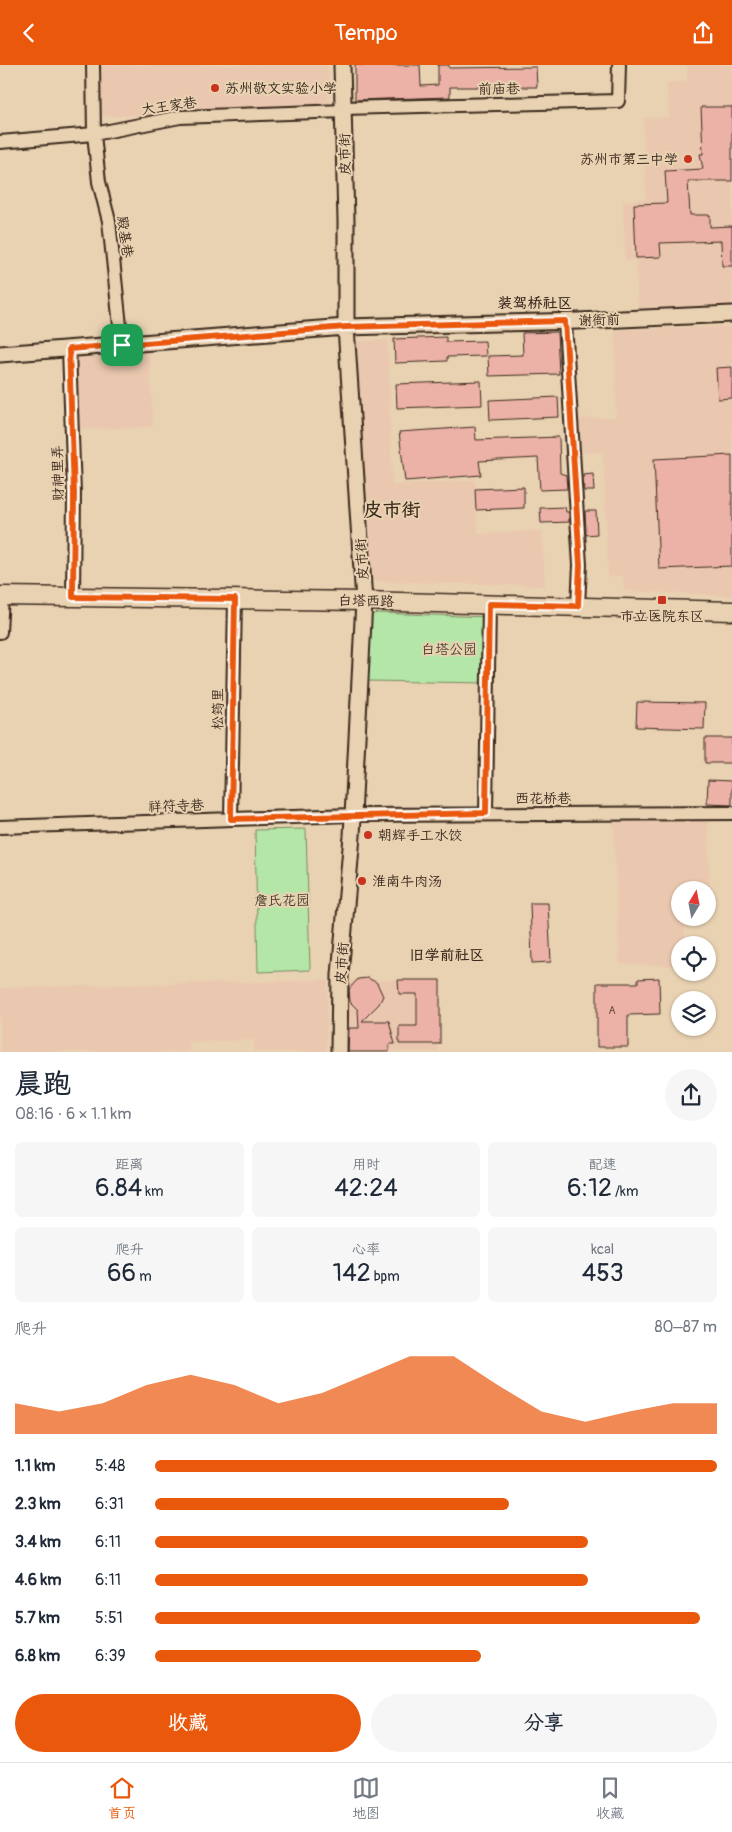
<!DOCTYPE html>
<html lang="zh">
<head>
<meta charset="utf-8">
<style>
	:root { --surface:#fff; --page:#f6f6f7; --text:#1f2937; --muted:#747a83; --line:#e0e1e3; --accent:#ea580c }
	body { margin:0; font-family:Pangolin,"LXGW WenKai TC",sans-serif; background:var(--page); color:var(--text); height:100vh; display:flex; flex-direction:column; font-size:19px; white-space:nowrap }
	* { box-sizing:border-box; margin:0 }
	p { font-size:16px; color:var(--muted) }
	.icon { flex:none; width:28px; height:28px; fill:none; stroke:currentColor; stroke-width:2; stroke-linecap:round; stroke-linejoin:round }
	.map { position:relative; height:987px; overflow:hidden }
	.panel { display:flex; flex-direction:column; background:var(--surface); flex:1 }
	.panel>* { flex:none }
	.needle { width:32px; rotate:10deg }
	.tools { position:absolute; left:671px; top:816px; display:grid; gap:10px }
	.tools a { display:grid; place-items:center; width:45px; height:45px; border-radius:50%; background:var(--surface); box-shadow:0 1px 4px #0004; font-size:25px }
	.pin { position:absolute; display:grid; place-items:center; width:42px; height:42px; color:#fff; margin:-21px; border-radius:10px; box-shadow:0 2px 8px #0006 }
	.round { display:grid; place-items:center; flex:none; width:52px; height:52px; border-radius:26px; background:var(--page) }
	.overview { display:flex; align-items:center; justify-content:space-between; height:85px; padding:0 15px }
	h1 { font-size:28px; font-weight:600; line-height:38px }
	.stats { display:grid; grid-template-columns:repeat(3,1fr); gap:8px; height:85px; padding:5px 15px }
	.stats div { display:grid; align-content:center; border-radius:8px; background:var(--page); text-align:center }
	.stats b { font-size:25px; font-weight:600 }
	.stats small { font-size:14px; font-weight:400 }
	.stats p { font-size:14px }
	.chart { height:140px; padding:10px 15px }
	.chart p { display:flex; justify-content:space-between }
	.chart svg { width:100%; height:90px; margin-top:5px; fill:var(--accent); opacity:.7 }
	.button { display:flex; gap:10px; margin-top:auto; padding:10px 15px }
	.button a { flex:1; height:58px; border-radius:30px; background:var(--accent); color:#fff; font-size:20px; font-weight:600; line-height:58px; text-align:center }
	.button a+a { background:var(--page); color:var(--text) }
	ul { padding:0 15px; list-style:none; font-size:16px }
	li { display:grid; grid-template-columns:80px 60px 1fr; align-items:center; height:38px }
	li i { height:12px; border-radius:6px; background:var(--accent) }
	header { display:flex; justify-content:space-between; align-items:center; height:65px; padding:0 15px; background:var(--accent); color:#fff; font-size:22px; font-weight:600 }
	.menu { display:flex; justify-content:space-around; align-items:center; height:70px; border-top:1px solid var(--line); background:var(--surface); font-size:14px; color:var(--muted) }
	.menu a { display:grid; justify-items:center; gap:2px }
	.menu .on { color:var(--accent) }
	.map>svg:first-child { display:block }
</style>
</head>
<body>
<header><svg class="icon" aria-label="back" viewBox="0 0 24 24"><path d="M15 5l-7 7 7 7"/></svg>Tempo<svg class="icon" aria-label="share" viewBox="0 0 24 24"><path d="M12 15V3M7 8l5-5 5 5M5 13v7h14v-7"/></svg></header>
<div class="map">
<svg width="732" height="987" viewBox="0 0 732 987">
	<rect width="100%" height="100%" fill="#e9d2b2"/>
	<filter id="ink" filterUnits="userSpaceOnUse"><feTurbulence type="fractalNoise" baseFrequency=".02" numOctaves="2"/><feDisplacementMap in="SourceGraphic" scale="10" xChannelSelector="R" yChannelSelector="G"/><feConvolveMatrix kernelMatrix="1 2 1 2 8 2 1 2 1" color-interpolation-filters="sRGB"/></filter>
	<g filter="url(#ink)">
		<path fill="#eac8af" d="M100 0H328L330 46 100 51Z
			M687 0H732V247L638 251 636 194 625 195 623 136 646 134 643 53 669 52 666 18 687 16Z
			M732 261V531L624 526 623 511 608 512 603 387 573 389 572 354 616 352 615 265Z
			M388 275 392 420 475 415 478 469 542 465 545 521 369 516 353 276Z
			M149 284 153 362 78 364 75 290Z
			M613 751H708L710 838H708V825H680V852L684 853 685 880H680V901L620 899Z
			M328 915 326 987H254V975L189 977V987H0V923Z
			M346 915H440L438 987H345Z"/>
		<path fill="#b4e6a7" stroke="#788862" d="M377 548 489 552 488 618 368 616 371 550Z
			M306 764 310 905 258 907 255 765Z"/>
		<path fill="#ecb2a7" stroke="#3b2a1e" d="M355 0H420L421 21 438 20V0H449V3L536 2 537 22H450V32L355 35Z
			M701 42H732V116H688L690 150H710V162L732 161V201H722L721 176 660 178 661 192 636 193 634 139 667 138 665 106 703 104 700 89H703Z
			M557 267 559 309 489 311 488 291 523 290 522 268Z
			M446 272V277L485 276 486 291 447 292V296L395 298 394 274Z
			M732 302V333L718 334 716 303Z
			M481 316 482 340 397 343 396 319Z
			M558 332 559 352 490 355 489 335Z
			M475 362 476 375 559 372 560 408 566 410 567 424 540 425 538 393 479 396 481 410 405 416 399 367Z
			M732 390V501L659 504 654 394Z
			M593 409 594 426H584L583 410Z
			M524 422V443L476 445 475 424Z
			M565 442 566 447H569V457L541 458 540 443Z
			M585 446H596L597 469 586 470Z
			M637 637 705 638 704 664 636 662Z
			M705 673H732V698H705Z
			M708 715 732 716V740L707 739Z
			M530 838H548L551 897 532 898Z
			M368 913 377 918 383 931 379 939 362 956H389L395 979H389V987H348L349 963H359L358 945 350 937 349 924 358 914Z
			M659 913 660 949 628 950V982H597V918H638V914Z
			M398 915H440V979H399V961H417V929H399Z"/>
		<g fill="none" stroke-linecap="round" stroke-linejoin="round">
			<g stroke="#3b2a1e" stroke-width="16">
				<path id="minor" d="M93 0 94 69 99 117 109 156 122 280
					M344 43 618 36 619 0
					M0 77 94 69 180 52 344 46
					M565 257 580 500 578 541
					M69 284 74 428 73 532
					M0 567 2 531
					M486 748 489 539
					M231 754 235 534
					M0 762 353 750 732 748"/>
			</g>
			<g stroke="#3b2a1e" stroke-width="19">
				<path id="tertiary" d="M0 289 346 262 578 256 732 249
					M339 987 340 910 352 771 364 536 346 262V156L342 0"/>
			</g>
			<g stroke="#3b2a1e" stroke-width="21">
				<path id="secondary" d="M0 531 364 536 732 546"/>
			</g>
			<use href="#minor" stroke="#e9d2b2" stroke-width="12"/>
			<use href="#tertiary" stroke="#e9d2b2" stroke-width="15"/>
			<use href="#secondary" stroke="#e9d2b2" stroke-width="18"/>
		</g>
	</g>
	<g fill="none" stroke-linecap="round" stroke-linejoin="round" filter="url(#ink)">
		<g stroke="#fff" stroke-width="10">
			<path id="route" d="M565 256 580 500 578 541 489 539 486 748 231 754 235 534 73 532 74 428 69 284 346 262Z"/>
		</g>
		<use href="#route" stroke="#ea580c" stroke-width="6"/>
	</g>
	<g fill="#c8321e" stroke="#e9d2b2" stroke-width="2">
		<circle cx="215" cy="23" r="5"/>
		<circle cx="688" cy="94" r="5"/>
		<rect x="657" y="530" width="10" height="10" rx="2.5"/>
		<circle cx="368" cy="770" r="5"/>
		<circle cx="362" cy="816" r="5"/>
	</g>
	<g text-anchor="middle" dominant-baseline="central" stroke-width="4" stroke-linejoin="round" paint-order="stroke">
		<g font-size="11" fill="#674c40">
			<text x="612" y="945">A</text>
		</g>
		<g font-size="14" fill="#3b2a1e" stroke="#e9d2b2" text-anchor="start">
			<text x="225" y="23">苏州敬文实验小学</text>
			<text x="678" y="94" text-anchor="end">苏州市第三中学</text>
			<text x="662" y="551" text-anchor="middle">市立医院东区</text>
			<text x="378" y="770">朝辉手工水饺</text>
			<text x="372" y="816">淮南牛肉汤</text>
		</g>
		<g font-size="14" fill="#3b2a1e" stroke="#e9d2b2">
			<text transform="translate(499 24) rotate(-1)">前庙巷</text>
			<text transform="translate(169 41) rotate(-8)">大王家巷</text>
			<text transform="translate(345 89) rotate(-91)">皮市街</text>
			<text transform="translate(125 172) rotate(82)">殿基巷</text>
			<text transform="translate(599 255) rotate(-2)">谢衙前</text>
			<text transform="translate(58 408) rotate(-91)">财神里弄</text>
			<text transform="translate(362 494) rotate(-94)">皮市街</text>
			<text transform="translate(366 536) rotate(1)">白塔西路</text>
			<text transform="translate(218 644) rotate(-89)">松筠里</text>
			<text x="543" y="733">西花桥巷</text>
			<text transform="translate(176 741) rotate(-2)">祥符寺巷</text>
			<text transform="translate(342 898) rotate(-86)">皮市街</text>
		</g>
		<g font-size="14" fill="#473d2c" stroke="#e9d2b2">
			<text x="449" y="584">白塔公园</text>
			<text x="282" y="835">詹氏花园</text>
		</g>
		<g font-size="15" font-weight="bold" fill="#3b2a1e" stroke="#e9d2b2">
			<text x="535" y="238">装驾桥社区</text>
			<text x="447" y="890">旧学前社区</text>
		</g>
		<g font-size="19" font-weight="bold" fill="#3b2a1e" stroke="#e9d2b2">
			<text x="392" y="445">皮市街</text>
		</g>
	</g>
</svg>
<div class="tools">
<a><svg class="needle" viewBox="-14 -14 28 28"><path d="M0-13l5 13h-10z" fill="#e53935"/><path d="M0 13l5-13h-10z" fill="#747a83"/></svg></a>
<a><svg class="icon" aria-label="locate" viewBox="0 0 24 24"><circle cx="12" cy="12" r="6"/><path d="M12 2v4M12 18v4M2 12h4M18 12h4"/></svg></a>
<a><svg class="icon" aria-label="layers" viewBox="0 0 24 24"><path d="M12 4l9 5-9 5-9-5zM3 14l9 5 9-5"/></svg></a>
</div>
<div class="pin" style="left:122px;top:280px;background:#1e9e55"><svg class="icon" aria-label="arrive" viewBox="0 0 24 24"><path d="M6 21V4h12l-3 4 3 4H6"/></svg></div>
</div>
<section class="panel">
<div class="overview"><div><h1>晨跑</h1><p>08:16 · 6 × 1.1 km</p></div><a class="round"><svg class="icon" aria-label="share" viewBox="0 0 24 24"><path d="M12 15V3M7 8l5-5 5 5M5 13v7h14v-7"/></svg></a></div>
<div class="stats">
<div><p>距离</p><b>6.84<small> km</small></b></div>
<div><p>用时</p><b>42:24</b></div>
<div><p>配速</p><b>6:12<small> /km</small></b></div>
</div>
<div class="stats">
<div><p>爬升</p><b>66<small> m</small></b></div>
<div><p>心率</p><b>142<small> bpm</small></b></div>
<div><p>kcal</p><b>453</b></div>
</div>
<div class="chart"><p><span>爬升</span>80–87 m</p>
<svg viewBox="0 0 160 44" preserveAspectRatio="none"><path d="M0 44V29L10 33L20 29L30 20L40 15L50 20L60 29L70 24L80 15L90 6L100 6L110 20L120 33L130 38L140 33L150 29L160 29V44z"/></svg>
</div>
<ul>
<li><b>1.1 km</b>5:48<i style="width:100%"></i></li>
<li><b>2.3 km</b>6:31<i style="width:63%"></i></li>
<li><b>3.4 km</b>6:11<i style="width:77%"></i></li>
<li><b>4.6 km</b>6:11<i style="width:77%"></i></li>
<li><b>5.7 km</b>5:51<i style="width:97%"></i></li>
<li><b>6.8 km</b>6:39<i style="width:58%"></i></li>
</ul>
<div class="button"><a>收藏</a><a>分享</a></div>
</section>
<nav class="menu">
<a class="on"><svg class="icon" aria-label="home" viewBox="0 0 24 24"><path d="M3 11l9-7 9 7M6 9v11h12V9"/></svg>首页</a>
<a><svg class="icon" aria-label="map" viewBox="0 0 24 24"><path d="M3 6l6-2 6 2 6-2v14l-6 2-6-2-6 2zM9 4v14M15 6v14"/></svg>地图</a>
<a><svg class="icon" aria-label="saved" viewBox="0 0 24 24"><path d="M7 4h10v16l-5-4-5 4z"/></svg>收藏</a>
</nav>
</body>
</html>
